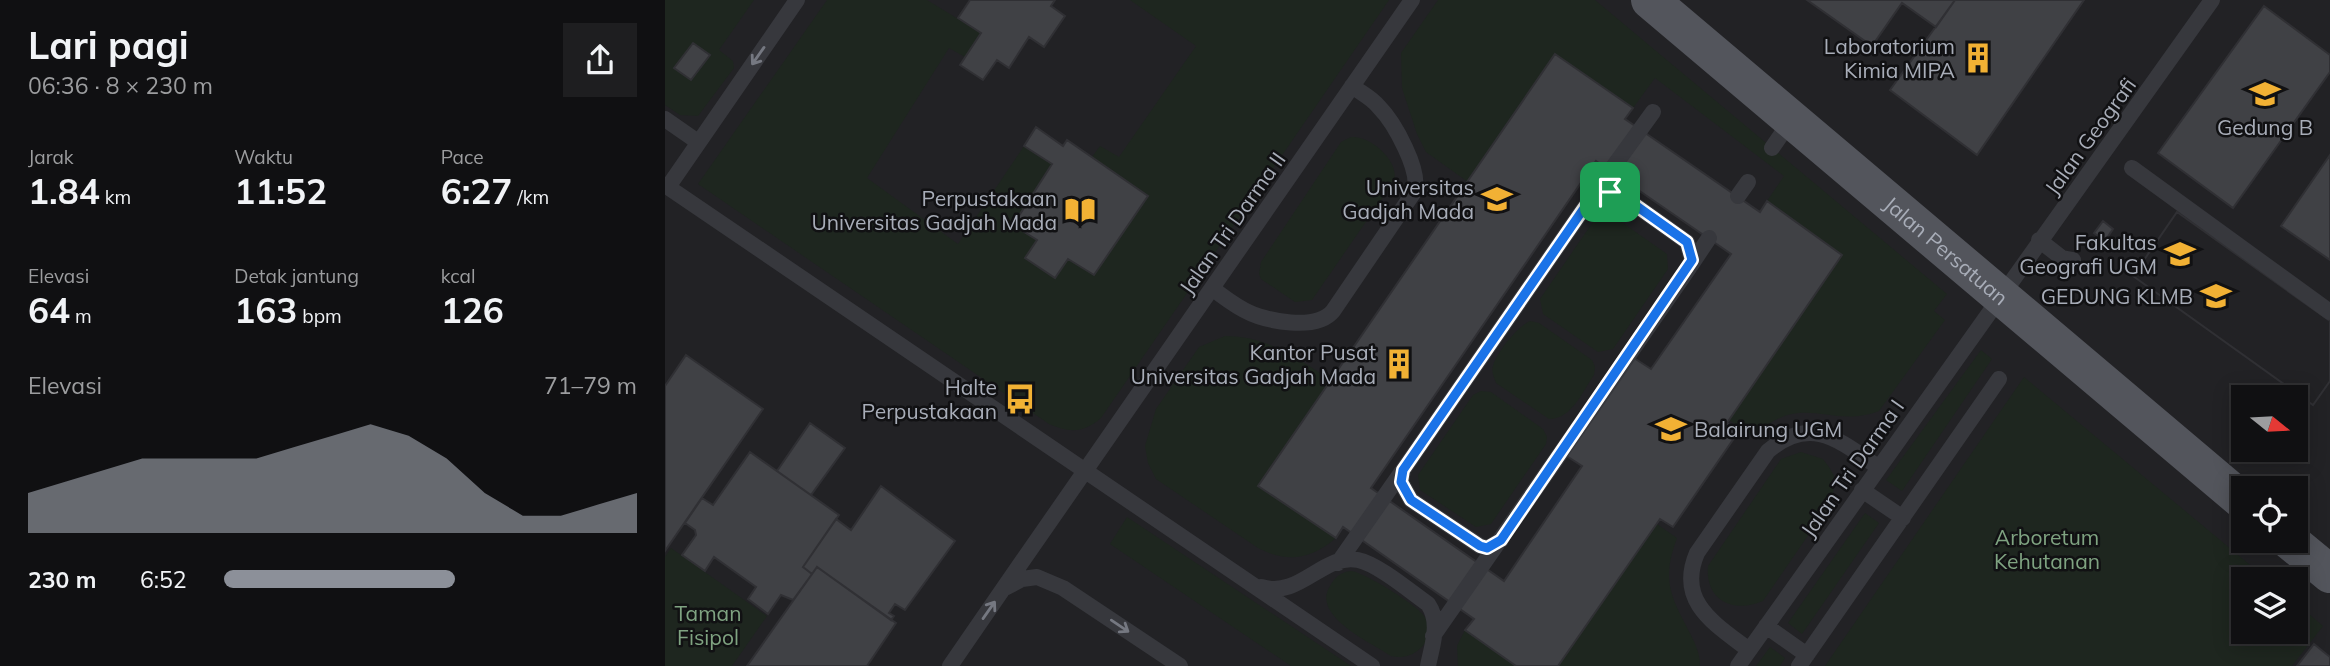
<!DOCTYPE html>
<html lang="id">
<head>
<meta charset="utf-8">
<style>
	:root { --surface:#101012; --page:#1e1e20; --text:#f1f3f6; --muted:#9c9d9f; --line:#303032; --accent:#8c9099 }
	body { margin:0; font-family:Mulish,sans-serif; background:var(--page); color:var(--text); height:100vh; display:flex; flex-direction:column; font-size:26px; white-space:nowrap }
	* { box-sizing:border-box; margin:0 }
	p { font-size:23px; color:var(--muted) }
	.icon { flex:none; width:38px; height:38px; fill:none; stroke:currentColor; stroke-width:2; stroke-linecap:round; stroke-linejoin:round }
	.map { position:relative; flex:1; overflow:hidden }
	.panel { display:flex; flex-direction:column; background:var(--surface); width:665px }
	.panel>* { flex:none }
	.needle { width:46px; rotate:108deg }
	.controls { position:absolute; left:1566px; top:385px; display:grid; gap:14px }
	.controls a { display:grid; place-items:center; width:77px; height:77px; border-radius:0px; background:var(--surface); box-shadow:0 4px 18px #0003,0 0 0 2px var(--line); font-size:35px }
	.pin { position:absolute; display:grid; place-items:center; width:60px; height:60px; color:#fff; margin:-30px; border-radius:14px; box-shadow:0 4px 10px #0006 }
	.round { display:grid; place-items:center; flex:none; width:74px; height:74px; border-radius:0px; background:var(--page) }
	.overview { display:flex; align-items:center; justify-content:space-between; height:119px; padding:0 28px }
	h1 { font-size:38px; font-weight:700; line-height:52px }
	.metrics { display:grid; grid-template-columns:repeat(3,1fr); gap:10px; height:119px; padding:7px 28px }
	.metrics div { display:grid; align-content:center }
	.metrics b { font-size:35px; font-weight:700 }
	.metrics small { font-size:19px; font-weight:400 }
	.metrics p { font-size:19px }
	.chart { height:196px; padding:14px 28px }
	.chart p { display:flex; justify-content:space-between }
	.chart svg { width:100%; height:126px; margin-top:7px; fill:var(--accent); opacity:.7 }
	ul { padding:0 28px; list-style:none; font-size:23px }
	li { display:grid; grid-template-columns:112px 84px 1fr; align-items:center; height:52px }
	li i { height:18px; border-radius:9px; background:var(--accent) }
	main { display:flex; flex:1; min-height:0 }
	.map>svg:first-child { display:block }
</style>
</head>
<body>
<main>
<section class="panel">
<div class="overview"><div><h1>Lari pagi</h1><p>06:36 · 8 × 230 m</p></div><a class="round"><svg class="icon" aria-label="share" viewBox="0 0 24 24"><path d="M12 15V3M7 8l5-5 5 5M5 13v7h14v-7"/></svg></a></div>
<div class="metrics">
<div><p>Jarak</p><b>1.84<small> km</small></b></div>
<div><p>Waktu</p><b>11:52</b></div>
<div><p>Pace</p><b>6:27<small> /km</small></b></div>
</div>
<div class="metrics">
<div><p>Elevasi</p><b>64<small> m</small></b></div>
<div><p>Detak jantung</p><b>163<small> bpm</small></b></div>
<div><p>kcal</p><b>126</b></div>
</div>
<div class="chart"><p><span>Elevasi</span>71–79 m</p>
<svg viewBox="0 0 160 44" preserveAspectRatio="none"><path d="M0 44V30L10 26L20 22L30 18L40 18L50 18L60 18L70 14L80 10L90 6L100 10L110 18L120 30L130 38L140 38L150 34L160 30V44z"/></svg>
</div>
<ul>
<li><b>230 m</b>6:52<i style="width:56%"></i></li>
</ul>
</section>
<div class="map">
<svg width="1665" height="666" viewBox="0 0 1665 666">
	<rect width="100%" height="100%" fill="#161618"/>
	<path fill="#222225" fill-rule="evenodd" d="M0 0H1665V666H0ZM1578 397H1631V450H1578ZM1578 488H1631V541H1578ZM1578 579H1631V632H1578Z"/>
	<path fill="#1e261f" d="M0 0H89L54 50 68 61 69 68 33 116 15 115 0 105Z
		M162 0H262L316 33 300 57 284 48 202 178 293 244 359 146 387 164 372 240 360 258 390 278 403 259 429 275 483 196 427 157 435 146 454 157 531 46 465 0H724L436 418C419 433 404 433 384 424L33 184Z
		M773 0H930L1282 294 1269 311 1280 320 1214 411C1164 430 1137 390 1089 436L1064 420 1177 255 1102 201 1119 176 990 78 968 108 803 182 761 152 752 134 737 88 736 53Z
		M686 137C705 135 735 161 729 181L647 300 630 302 596 279 594 274 596 262 676 142Z
		M939 215 948 216 1002 254 1003 269 948 349 933 352 878 314 875 299 930 219Z
		M865 321 874 323 927 360 930 367 929 375C917 392 907 419 884 419L831 383C829 377 826 372 828 366 832 352 852 327 865 321Z
		M560 336C602 336 632 358 666 380L593 486 671 538C645 560 622 563 593 548L491 479 483 463 480 446 491 409 534 347Z
		M1316 350 1327 359 1237 491 1221 480Z
		M1359 377 1602 579H1578V632H1631V603L1658 626 1627 666H1160Z
		M816 391 826 392 878 429 882 437 881 444 826 524 811 527 755 490 753 475 808 395Z
		M1136 452 1158 459 1164 467 1169 476 1168 499 1098 601C1068 614 1040 600 1043 566L1116 459Z
		M1200 513 1214 523 1137 634 1123 623Z
		M462 517 686 666H626L445 544Z
		M992 524 1012 538C996 581 1006 597 1026 635 1031 646 1035 654 1035 666H893Z
		M6 548 102 616 67 666H0V557Z
		M686 571C699 572 754 606 760 617 773 641 748 662 726 656 705 642 646 616 665 586 670 577 676 572 686 571Z
		M800 630 851 666H793L792 646Z
		M1105 647 1120 658 1115 666H1091Z"/>
	<path fill="#404145" stroke="#303034" stroke-width="2" fill-rule="evenodd" d="M305 0H390L386 6 400 16 379 47 364 37 344 68 332 60 318 80 295 65 316 33 293 18Z
		M1142 0H1290L1271 27 1237 3 1207 46Z
		M1290 0H1419L1312 155 1225 90Z
		M1599 6 1665 55V72L1568 208 1493 153Z
		M28 43 45 55 26 80 9 68Z
		M890 54 968 108 960 119 1095 212 1102 201 1177 255 1062 423 1074 431 1008 527 995 519 893 666H851L800 630 809 619 678 527 671 538 593 486ZM931 161 1066 254 986 369 969 358 900 455 917 466 839 581 706 488Z
		M371 127 398 146 402 140 483 196 429 275 403 259 390 278 360 258 372 240 348 225 387 164 359 146Z
		M1665 155V260L1616 226Z
		M1512 212 1665 321V381L1648 405 1468 276Z
		M1512 212 1665 321V381L1648 405 1468 276Z
		M1438 221 1448 229 1440 241 1429 233Z
		M21 355 98 409 0 551V386Z
		M145 423 180 448 146 495 112 471Z
		M85 452 174 515 138 567 147 574 128 600 116 595 103 614 83 599 91 587 49 557 40 571 17 555 31 535 30 530 20 523 37 498 48 505Z
		M216 486 290 541 240 610 230 604 224 613 229 616 226 620 152 567 147 574 138 567 171 519 186 530Z
		M152 567 231 623 202 666H82Z
		M1649 644 1665 657V666H1632Z"/>
	<g fill="none" stroke-linecap="round" stroke-linejoin="round">
		<path stroke="#37383d" stroke-width="16" d="M0 119 33 142
			M1107 148 1127 119
			M1467 168 1665 312
			M0 185 707 666
			M3 187 132 0
			M1073 196 1083 182
			M925 199 988 112
			M1374 240 1397 258 1408 260
			M1026 265 1044 238
			M547 288C557 296 568 304 579 310 601 322 652 331 668 311L749 192C757 172 729 122 714 107 707 98 696 93 687 86
			M1197 490 1238 518
			M673 563 738 470
			M596 587C635 599 658 553 693 560 713 564 746 592 763 604 776 623 767 645 763 666
			M338 589 747 0
			M1101 626 1142 655
			M768 636C854 513 939 391 1024 268L1027 260 1022 242 956 195C942 191 935 193 924 201L738 470 736 482 746 500 815 546 823 548 836 540
			M1084 650C1050 624 1011 602 1032 553L1103 451C1146 414 1175 441 1213 467
			M285 666 338 589 357 579 372 577 398 588 515 666
			M1073 666 1547 0
			M1134 666 1334 379"/>
		<g stroke="#53555c" stroke-width="38">
			<path id="s1" d="M985 0 1578 501"/>
			<path d="M1625 541 1665 574"/>
		</g>
	</g>
	<defs><path id="oneway-shaft" d="M-6 0H5M1.5-3L5.5 0L1.5 3" fill="none" stroke-width="1.6" stroke-linecap="round" stroke-linejoin="round" transform="scale(1.75)"/></defs>
	<g stroke="#757881">
		<use href="#oneway-shaft" transform="translate(93 56) rotate(125)"/>
		<use href="#oneway-shaft" transform="translate(324 610) rotate(-55)"/>
		<use href="#oneway-shaft" transform="translate(455 626) rotate(34)"/>
	</g>
	<g fill="none" stroke-linecap="round" stroke-linejoin="round">
		<g stroke="#fff" stroke-width="14">
			<path id="route" d="M945 192 956 195 1022 242 1027 260 836 540 822 548 815 546 746 500 736 482 738 470 924 201 933 194Z"/>
		</g>
		<use href="#route" stroke="#1a73e8" stroke-width="9"/>
	</g>
	<defs>
		<g id="building-bare" transform="scale(2.415)"><path d="M-4-6H4V6H1V3H-1V6H-4ZM-2.5-4.3h1.7v1.8h-1.7ZM.8-4.3h1.7v1.8H.8ZM-2.5-1h1.7V.8h-1.7ZM.8-1h1.7V.8H.8Z" fill="#f2b134" stroke="#111113" stroke-width="2.5" paint-order="stroke"/></g>
		<g id="university-bare" transform="scale(2.415)"><path d="M0-5L7-2L0 1L-7-2ZM-4 1L0 2.5L4 1V4Q0 6-4 4Z" fill="#f2b134" stroke="#111113" stroke-width="2.5" paint-order="stroke"/></g>
		<g id="library-bare" transform="scale(2.415)"><path d="M-6-4Q-3-5.5-.7-3.5V5Q-3 3-6 4ZM6-4Q3-5.5 .7-3.5V5Q3 3 6 4Z" fill="#f2b134" stroke="#111113" stroke-width="2.5" paint-order="stroke"/></g>
		<g id="bus-bare" transform="scale(2.415)"><path d="M-5-6H5V4H4V6H2V4H-2V6H-4V4H-5ZM-3.5-4V0h7V-4ZM-3.5 1.2v1.5H-2V1.2ZM2 1.2v1.5H3.5V1.2Z" fill="#f2b134" stroke="#111113" stroke-width="2.5" paint-order="stroke"/></g>
	</defs>
	<g fill-rule="evenodd">
		<use href="#building-bare" x="1313" y="58"/>
		<use href="#university-bare" x="1600" y="94"/>
		<use href="#university-bare" x="832" y="199"/>
		<use href="#library-bare" x="415" y="210"/>
		<use href="#university-bare" x="1515" y="254"/>
		<use href="#university-bare" x="1551" y="296"/>
		<use href="#building-bare" x="734" y="364"/>
		<use href="#bus-bare" x="355" y="399"/>
		<use href="#university-bare" x="1006" y="429"/>
	</g>
	<g text-anchor="middle" dominant-baseline="central" stroke-width="5" stroke-linejoin="round" paint-order="stroke">
		<g font-size="21" fill="#a8adb8" stroke="#111113" text-anchor="end">
			<text x="1290" y="46">Laboratorium<tspan x="1290" dy="24">Kimia MIPA</tspan></text>
			<text x="1600" y="127" text-anchor="middle">Gedung B</text>
			<text x="809" y="187">Universitas<tspan x="809" dy="24">Gadjah Mada</tspan></text>
			<text x="392" y="198">Perpustakaan<tspan x="392" dy="24">Universitas Gadjah Mada</tspan></text>
			<text x="1492" y="242">Fakultas<tspan x="1492" dy="24">Geografi UGM</tspan></text>
			<text x="1528" y="296">GEDUNG KLMB</text>
			<text x="711" y="352">Kantor Pusat<tspan x="711" dy="24">Universitas Gadjah Mada</tspan></text>
			<text x="332" y="387">Halte<tspan x="332" dy="24">Perpustakaan</tspan></text>
			<text x="1029" y="429" text-anchor="start">Balairung UGM</text>
		</g>
		<g font-size="21" fill="#a8adb8" stroke="#111113">
			<text transform="translate(1425 136) rotate(-54)">Jalan Geografi</text>
			<text transform="translate(567 223) rotate(-55)">Jalan Tri Darma II</text>
			<text stroke="none"><textPath href="#s1" startOffset="388">Jalan Persatuan</textPath></text>
			<text transform="translate(1187 468) rotate(-55)">Jalan Tri Darma I</text>
		</g>
		<g font-size="21" fill="#7fa381" stroke="#111113">
			<text x="1382" y="537">Arboretum<tspan x="1382" dy="24">Kehutanan</tspan></text>
			<text x="43" y="613">Taman<tspan x="43" dy="24">Fisipol</tspan></text>
		</g>
	</g>
</svg>
<div class="controls">
<a><svg class="needle" viewBox="-14 -14 28 28"><path d="M0-13l5 13h-10z" fill="#e53935"/><path d="M0 13l5-13h-10z" fill="#9c9d9f"/></svg></a>
<a><svg class="icon" aria-label="locate" viewBox="0 0 24 24"><circle cx="12" cy="12" r="6"/><path d="M12 2v4M12 18v4M2 12h4M18 12h4"/></svg></a>
<a><svg class="icon" aria-label="layers" viewBox="0 0 24 24"><path d="M12 4l9 5-9 5-9-5zM3 14l9 5 9-5"/></svg></a>
</div>
<div class="pin" style="left:945px;top:192px;background:#1e9e55"><svg class="icon" aria-label="arrive" viewBox="0 0 24 24"><path d="M6 21V4h12l-3 4 3 4H6"/></svg></div>
</div>
</main>
</body>
</html>
